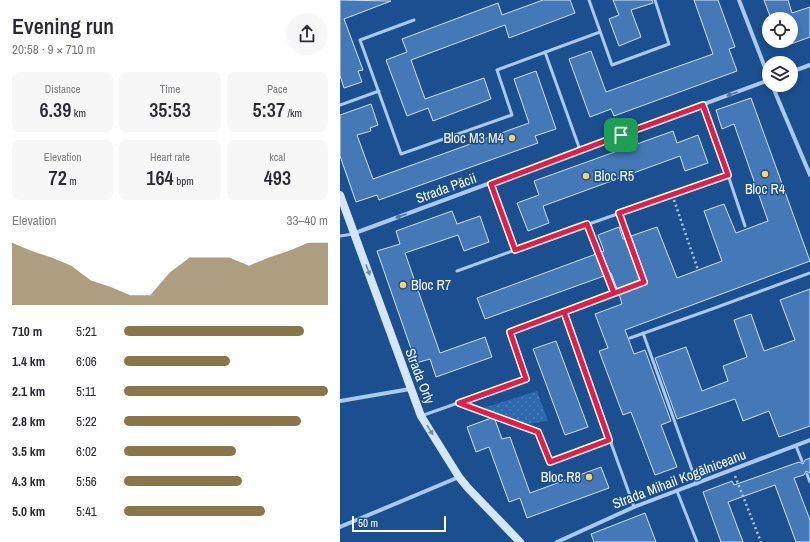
<!DOCTYPE html>
<html lang="en">
<head>
<meta charset="utf-8">
<style>
	:root { --surface:#fff; --page:#f7f7f7; --text:#2b2b33; --muted:#7c7c81; --accent:#8a764a }
	body { margin:0; font-family:"Archivo Narrow",sans-serif; background:var(--page); color:var(--text); height:100vh; display:flex; flex-direction:column; font-size:15px; white-space:nowrap }
	* { box-sizing:border-box; margin:0 }
	p { font-size:13px; color:var(--muted) }
	.icon { flex:none; width:22px; height:22px; fill:none; stroke:currentColor; stroke-width:2; stroke-linecap:round; stroke-linejoin:round }
	.map { position:relative; flex:1; overflow:hidden }
	.panel { display:flex; flex-direction:column; background:var(--surface); width:340px }
	.panel>* { flex:none }
	.tools { position:absolute; left:422px; top:12px; display:grid; gap:8px }
	.tools a { display:grid; place-items:center; width:36px; height:36px; border-radius:50%; background:var(--surface); box-shadow:0 2px 6px #0003; font-size:20px }
	.scale { position:absolute; left:12px; bottom:10px; width:94px; box-sizing:border-box; padding-left:4px; border:2px solid #fff; border-top:0; font-size:11px; line-height:14px; white-space:nowrap; color:#fff; -webkit-text-stroke:3px #1b4f8f; paint-order:stroke }
	.pin { position:absolute; display:grid; place-items:center; width:34px; height:34px; color:#fff; margin:-17px; border-radius:8px; box-shadow:0 2px 6px #0006 }
	.round { display:grid; place-items:center; flex:none; width:42px; height:42px; border-radius:21px; background:var(--page) }
	.head { display:flex; align-items:center; justify-content:space-between; height:68px; padding:0 12px }
	h1 { font-size:22px; font-weight:600; line-height:30px }
	.stats { display:grid; grid-template-columns:repeat(3,1fr); gap:6px; height:68px; padding:4px 12px }
	.stats div { display:grid; align-content:center; border-radius:8px; background:var(--page); text-align:center }
	.stats b { font-size:20px; font-weight:600 }
	.stats small { font-size:11px; font-weight:400 }
	.stats p { font-size:11px }
	.chart { height:112px; padding:8px 12px }
	.chart p { display:flex; justify-content:space-between }
	.chart svg { width:100%; height:72px; margin-top:4px; fill:var(--accent); opacity:.7 }
	ul { padding:0 12px; list-style:none; font-size:13px }
	li { display:grid; grid-template-columns:64px 48px 1fr; align-items:center; height:30px }
	li i { height:10px; border-radius:5px; background:var(--accent) }
	main { display:flex; flex:1; min-height:0 }
	.map>svg:first-child { display:block }
</style>
</head>
<body>
<main>
<section class="panel">
<div class="head"><div><h1>Evening run</h1><p>20:58 · 9 × 710 m</p></div><a class="round"><svg class="icon" aria-label="share" viewBox="0 0 24 24"><path d="M12 15V3M7 8l5-5 5 5M5 13v7h14v-7"/></svg></a></div>
<div class="stats">
<div><p>Distance</p><b>6.39<small> km</small></b></div>
<div><p>Time</p><b>35:53</b></div>
<div><p>Pace</p><b>5:37<small> /km</small></b></div>
</div>
<div class="stats">
<div><p>Elevation</p><b>72<small> m</small></b></div>
<div><p>Heart rate</p><b>164<small> bpm</small></b></div>
<div><p>kcal</p><b>493</b></div>
</div>
<div class="chart"><p><span>Elevation</span>33–40 m</p>
<svg viewBox="0 0 160 44" preserveAspectRatio="none"><path d="M0 44V6L10 11L20 15L30 20L40 29L50 33L60 38L70 38L80 24L90 15L100 15L110 15L120 20L130 15L140 11L150 6L160 6V44z"/></svg>
</div>
<ul>
<li><b>710 m</b>5:21<i style="width:88%"></i></li>
<li><b>1.4 km</b>6:06<i style="width:52%"></i></li>
<li><b>2.1 km</b>5:11<i style="width:100%"></i></li>
<li><b>2.8 km</b>5:22<i style="width:87%"></i></li>
<li><b>3.5 km</b>6:02<i style="width:55%"></i></li>
<li><b>4.3 km</b>5:56<i style="width:58%"></i></li>
<li><b>5.0 km</b>5:41<i style="width:69%"></i></li>
</ul>
</section>
<div class="map">
<svg width="470" height="542" viewBox="0 0 470 542">
	<defs>
		<pattern id="green-dots" width="8" height="8" patternUnits="userSpaceOnUse"><rect width="8" height="8" fill="#2e69ad"/><path d="M2 2h.1M6 6h.1" fill="none" stroke="#4d80b9" stroke-width="1.8" stroke-linecap="round"/></pattern>
	</defs>
	<rect width="100%" height="100%" fill="#1b4f8f"/>
	<path fill="url(#green-dots)" d="M197 391 208 421 187 424 143 408Z"/>
	<path fill="#4478b7" stroke="#cfe3fa" d="M0 0 51 1 4 19 23 70 18 71 22 82 4 88 0 76Z
		M203 0H230L235 13 169 38 165 25 71 60 85 99 144 78 151 99 93 121 88 108 67 116 46 60 67 52 62 39 158 3 162 15Z
		M273 0H312L313 3 291 10 301 37 279 46 269 19 279 15Z
		M354 0H378L395 47 389 49 397 71 274 116 271 109 250 117 229 59 251 51 266 92 373 54Z
		M424 0H448L452 13 470 7V37L451 44V19H431Z
		M196 71 216 129 195 136 198 143 39 200 37 195 16 202 0 156V115L31 104 38 125 30 128 31 131 17 135 33 179 189 123 174 79Z
		M411 98 470 261 285 330 294 354 305 350 331 421 321 425 337 467 315 475 291 412 283 415 259 351 268 348 255 314 282 304 279 294 307 284V281L291 236 317 227 337 278 382 261 364 211 384 204 396 233 428 221 394 124 382 129 376 110Z
		M333 131 337 143 358 135 368 163 345 171 340 156 203 206 209 223 188 231 177 203 199 195 194 181Z
		M112 211 117 224 140 216 149 242 124 251 118 235 65 253 100 353 145 337 152 357 96 377 90 359 76 363 37 251 60 244 56 231Z
		M279 227 283 239H285L300 280 277 289 271 273H270L261 252 264 251 258 235Z
		M256 254 264 276 145 319 137 298Z
		M470 289V426L439 437 429 411 403 421 395 399 337 419 315 358 346 347 362 391 388 381 383 366 407 357 394 320 411 314 424 351 455 340 440 300Z
		M216 341 248 427 225 435 193 349Z
		M154 417 162 439 170 437 190 493 261 467 269 488 187 518 180 498 169 502 149 447 136 452 127 427Z
		M470 458V473L466 471 464 475 454 478 470 520V542H456L435 485 388 502 403 542H381L363 492 392 481 394 485 459 462 463 464 465 460Z
		M305 513 316 542H254L251 534Z"/>
	<g fill="none" stroke-linecap="round" stroke-linejoin="round">
		<path stroke="#a9c9ee" stroke-width="2.5" stroke-dasharray="2 3" stroke-linecap="butt" d="M334 200 358 270
			M129 406 198 432 210 462 263 442
			M395 476 421 542"/>
		<path stroke="#a9c9ee" stroke-width="3" d="M249 0 272 65 329 44 315 0
			M74 20 20 40 61 154 172 115 157 70 260 32
			M205 52 240 150
			M0 105 39 91
			M388 175 405 226
			M151 184 175 250 388 175 363 105
			M247 224 274 293 304 282 279 213
			M0 236 13 234
			M117 271 175 250
			M224 312 274 293
			M303 333 357 484
			M290 338 372 309 470 273
			M81 416 186 379 170 332 224 312 294 507
			M456 446 462 461
			M467 474 470 482
			M337 491 357 542"/>
		<path stroke="#a9c9ee" stroke-width="4" d="M399 0 429 78
			M451 72 470 65
			M432 85 470 175
			M15 233 429 80
			M0 401 70 389
			M0 527 119 477
			M217 542 294 507 470 440"/>
		<path stroke="#d6e6fa" stroke-width="8" d="M0 195 81 416 119 477 128 488 180 542"/>
	</g>
	<defs><path id="oneway-solid" d="M-6-.8H1V-3.2L6.5 0L1 3.2V.8H-6Z"/></defs>
	<g fill="#4674ac">
		<use href="#oneway-solid" transform="translate(392 94) rotate(160)"/>
		<use href="#oneway-solid" transform="translate(61 216) rotate(160)"/>
	</g>
	<g fill="#668bba">
		<use href="#oneway-solid" transform="translate(28 270) rotate(70)"/>
		<use href="#oneway-solid" transform="translate(90 430) rotate(58)"/>
	</g>
	<g fill="none" stroke-linecap="round" stroke-linejoin="round">
		<g stroke="#fff" stroke-width="8">
			<path id="route" d="M281 135 151 184 175 250 247 224 274 293 170 332 186 379 119 403 198 432 210 462 269 440 224 312 304 282 279 213 388 175 363 105 281 135"/>
		</g>
		<use href="#route" stroke="#e11d48" stroke-width="5"/>
	</g>
	<g fill="#ffd166" stroke="#1b4f8f" stroke-width="1.5">
		<circle cx="172" cy="138" r="4"/>
		<circle cx="425" cy="174" r="4"/>
		<circle cx="246" cy="176" r="4"/>
		<circle cx="63" cy="285" r="4"/>
		<circle cx="249" cy="477" r="4"/>
	</g>
	<g text-anchor="middle" dominant-baseline="central" stroke-width="3" stroke-linejoin="round" paint-order="stroke">
		<g font-size="14" fill="#fff" stroke="#1b4f8f" text-anchor="end">
			<text x="164" y="138">Bloc M3 M4</text>
			<text x="254" y="176" text-anchor="start">Bloc R5</text>
			<text x="425" y="189" text-anchor="middle">Bloc R4</text>
			<text x="71" y="285" text-anchor="start">Bloc R7</text>
			<text x="241" y="477">Bloc R8</text>
		</g>
		<g font-size="14" fill="#fff" stroke="#1b4f8f">
			<text transform="translate(106 188) rotate(-20)">Strada Păcii</text>
			<text transform="translate(80 376) rotate(69)">Strada Orly</text>
			<text transform="translate(339 479) rotate(-21)">Strada Mihail Kogălniceanu</text>
		</g>
	</g>
</svg>
<div class="tools">
<a><svg class="icon" aria-label="locate" viewBox="0 0 24 24"><circle cx="12" cy="12" r="6"/><path d="M12 2v4M12 18v4M2 12h4M18 12h4"/></svg></a>
<a><svg class="icon" aria-label="layers" viewBox="0 0 24 24"><path d="M12 4l9 5-9 5-9-5zM3 14l9 5 9-5"/></svg></a>
</div>
<div class="scale">50 m</div>
<div class="pin" style="left:281px;top:135px;background:#1e9e55"><svg class="icon" aria-label="arrive" viewBox="0 0 24 24"><path d="M6 21V4h12l-3 4 3 4H6"/></svg></div>
</div>
</main>
</body>
</html>
